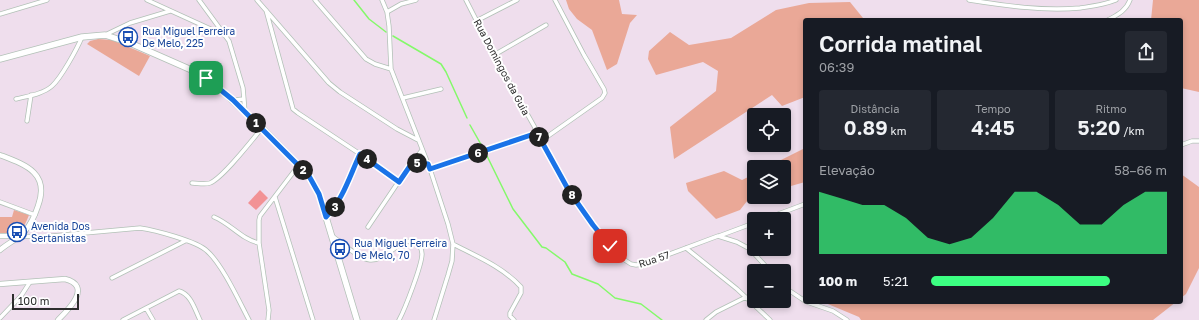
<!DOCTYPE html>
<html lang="pt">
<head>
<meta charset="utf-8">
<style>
	:root { --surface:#171b24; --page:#242831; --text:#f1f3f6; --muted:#9ea1a6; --accent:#3cff82 }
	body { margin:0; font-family:"Golos Text",sans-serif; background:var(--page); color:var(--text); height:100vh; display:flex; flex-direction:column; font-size:15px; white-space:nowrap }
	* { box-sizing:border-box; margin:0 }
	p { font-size:13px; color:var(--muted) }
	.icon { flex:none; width:22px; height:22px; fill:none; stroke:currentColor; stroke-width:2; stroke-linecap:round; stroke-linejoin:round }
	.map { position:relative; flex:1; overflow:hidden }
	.drawer { position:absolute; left:803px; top:18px; width:380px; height:286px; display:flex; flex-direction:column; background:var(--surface); border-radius:4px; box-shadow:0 2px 6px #0003 }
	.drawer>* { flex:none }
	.tools { position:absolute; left:747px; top:108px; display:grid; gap:8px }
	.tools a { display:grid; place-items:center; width:44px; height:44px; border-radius:4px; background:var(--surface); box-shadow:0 2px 6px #0003; font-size:20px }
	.scale { position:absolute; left:12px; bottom:10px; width:67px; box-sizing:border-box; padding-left:4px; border:2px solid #2d2d2d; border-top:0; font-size:11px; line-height:14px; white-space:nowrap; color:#2d2d2d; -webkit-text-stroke:3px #fff; paint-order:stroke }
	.pin { position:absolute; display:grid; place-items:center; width:34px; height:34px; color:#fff; margin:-17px; border-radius:8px; box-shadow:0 2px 6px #0006 }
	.km { position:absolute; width:20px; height:20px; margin:-10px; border-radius:50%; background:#222; color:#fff; font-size:11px; line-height:20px; text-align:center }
	.round { display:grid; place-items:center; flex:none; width:42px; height:42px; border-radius:4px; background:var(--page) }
	.summary { display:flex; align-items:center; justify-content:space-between; height:68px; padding:0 16px }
	h1 { font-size:22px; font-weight:600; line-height:30px }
	.metrics { display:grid; grid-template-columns:repeat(3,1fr); gap:6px; height:68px; padding:4px 16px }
	.metrics div { display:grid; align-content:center; border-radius:4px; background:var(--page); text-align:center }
	.metrics b { font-size:20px; font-weight:600 }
	.metrics small { font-size:11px; font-weight:400 }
	.metrics p { font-size:11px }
	.chart { height:112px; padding:8px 16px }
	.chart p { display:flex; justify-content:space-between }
	.chart svg { width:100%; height:72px; margin-top:4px; fill:var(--accent); opacity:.7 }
	ul { padding:0 16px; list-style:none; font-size:13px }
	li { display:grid; grid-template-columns:64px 48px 1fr; align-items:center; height:30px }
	li i { height:10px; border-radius:5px; background:var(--accent) }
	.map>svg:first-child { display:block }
</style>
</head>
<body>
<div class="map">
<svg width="1199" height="320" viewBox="0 0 1199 320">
	<rect width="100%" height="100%" fill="#efdeed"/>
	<path fill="#eaa897" d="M566 0H619L622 14 637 15 630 23 617 64 607 70 592 30 577 19 569 9Z
		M1153 0H1199V92L1181 88V20H1151Z
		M850 2 863 18 862 20H805V97L782 106 772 95 674 159 670 127 716 91 718 71 703 62 656 75 648 59 649 51 670 32 689 45 731 38 776 10 809 3Z
		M98 39 112 40 150 56 139 76 87 44 90 41Z
		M805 148V182L784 188V167H767Z
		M724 171 742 180 754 174V195L751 196 740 210 716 219 688 191 686 183Z
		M1181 174 1199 187V268L1186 294 1181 298Z
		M14 210 29 215C22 233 19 235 0 233V217H12Z
		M823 302H1176L1153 320H861L859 317Z"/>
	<path fill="#f29295" d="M260 190 268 198 256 210 248 203Z"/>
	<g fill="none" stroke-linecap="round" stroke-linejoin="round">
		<path stroke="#84f96a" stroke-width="1.5" d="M354 0 369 19 386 32
			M393 36 441 64 446 72 467 118
			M470 125 483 148
			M486 154 513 209 542 247 546 248 565 262 572 274 598 284 615 298 641 304 662 320"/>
		<g stroke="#b2c1b7" stroke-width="5">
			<path id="minor" d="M147 0 226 36
				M199 0 229 41 243 88 245 112
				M257 0 329 83 340 92 397 129 418 140
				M315 0 366 59 375 64 391 69
				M382 0 387 12 389 26 391 69 430 169 448 224 453 244 452 261 448 275 434 320
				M466 0 494 55 534 126 560 177 569 191 593 225 620 257 631 264 636 265 643 264 718 236 737 242 750 249 770 271
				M969 0C1007 6 1042 11 1080 8 1093 6 1104 5 1116 0
				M266 10 293 109 298 113 360 154 399 181
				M387 12 401 4 416 0
				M0 14 47 0
				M478 20 517 0
				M1108 20C1117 15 1126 11 1130 0
				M105 35 130 23 170 11
				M494 55 546 25
				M403 98 441 89
				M16 99C28 96 43 94 52 86 61 78 77 49 82 37
				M233 100 244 99
				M27 121 31 95
				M541 141 602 98 605 93 604 89 584 55 555 0
				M1181 145 1192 141H1199
				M412 163H420L428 164
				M430 169 537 133
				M192 183C198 183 204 185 210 183 223 178 252 140 262 128
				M275 197 313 320
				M0 202 35 215
				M214 217C231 224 241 239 259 243
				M326 217C343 200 350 175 360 154
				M765 219 805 204
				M368 227 399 181 422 150
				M20 236 41 237 140 228C154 230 197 241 207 251 222 264 239 301 249 320
				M332 236C341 242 359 259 370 260 384 261 394 246 405 242 413 239 422 245 422 254 422 265 405 309 399 320
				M719 236 754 223
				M453 244C476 256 503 267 521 287V293L510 313V316L514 320
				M686 248 737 289 770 320
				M112 278 185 241
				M784 287 805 301
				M807 302 833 311 847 320
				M146 308 153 320
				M0 318 21 296 30 282
				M123 320 179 291C191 294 195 310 200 320
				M268 320 269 310 259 243V220L260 216 298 166
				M706 320 716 312 746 297"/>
		</g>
		<g stroke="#b2c1b7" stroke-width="6">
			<path id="tertiary" d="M0 155C26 165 50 173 38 206 35 215 31 224 25 231 18 239 8 243 0 250
				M0 236H18
				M0 284 65 279C93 286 68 310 58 320"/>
		</g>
		<g stroke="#b2c1b7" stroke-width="7">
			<path id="secondary" d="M0 59 82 37 105 35 130 43 196 72 219 88 262 128 309 176 319 194 357 320"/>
		</g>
		<use href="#minor" stroke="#fff" stroke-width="3.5"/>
		<use href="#tertiary" stroke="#fff" stroke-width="4.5"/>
		<use href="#secondary" stroke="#fff" stroke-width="5.5"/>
	</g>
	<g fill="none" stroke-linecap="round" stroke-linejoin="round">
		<g stroke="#fff" stroke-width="8">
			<path id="route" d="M206 78 233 100 309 176 319 194 326 217C343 200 350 175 360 154L399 182 412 163H420L428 164 430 169 537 133 569 191 593 225 610 246"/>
		</g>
		<use href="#route" stroke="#1a73e8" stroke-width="5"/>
	</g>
	<defs>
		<g id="bus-ring" transform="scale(1)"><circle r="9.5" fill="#fff" stroke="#1a4fb4" stroke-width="1.5"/><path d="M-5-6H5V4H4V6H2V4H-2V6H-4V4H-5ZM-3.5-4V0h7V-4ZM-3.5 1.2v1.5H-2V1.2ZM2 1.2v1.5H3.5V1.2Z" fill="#1a4fb4"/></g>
	</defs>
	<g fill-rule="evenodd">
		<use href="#bus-ring" x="128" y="37"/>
		<use href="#bus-ring" x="17" y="232"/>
		<use href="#bus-ring" x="340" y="249"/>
	</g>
	<g text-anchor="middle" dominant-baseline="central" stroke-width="4" stroke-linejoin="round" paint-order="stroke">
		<g font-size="10" fill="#164399" stroke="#fff" text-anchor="start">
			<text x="142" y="31">Rua Miguel Ferreira<tspan x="142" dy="12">De Melo, 225</tspan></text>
			<text x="31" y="226">Avenida Dos<tspan x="31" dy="12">Sertanistas</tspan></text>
			<text x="354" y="243">Rua Miguel Ferreira<tspan x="354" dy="12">De Melo, 70</tspan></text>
		</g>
		<g font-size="10" fill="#2d2d2d" stroke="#fff">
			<text transform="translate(502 67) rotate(62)">Rua Domingos da Guia</text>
			<text transform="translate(654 259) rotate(-18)">Rua 57</text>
		</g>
	</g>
</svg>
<div class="tools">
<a><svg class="icon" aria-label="locate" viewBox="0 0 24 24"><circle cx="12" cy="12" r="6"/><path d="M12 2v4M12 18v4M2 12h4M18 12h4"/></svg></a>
<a><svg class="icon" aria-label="layers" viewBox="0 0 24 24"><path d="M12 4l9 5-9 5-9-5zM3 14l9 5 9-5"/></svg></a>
<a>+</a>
<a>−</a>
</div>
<div class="scale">100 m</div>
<div class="pin" style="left:206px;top:78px;background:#1e9e55"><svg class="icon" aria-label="arrive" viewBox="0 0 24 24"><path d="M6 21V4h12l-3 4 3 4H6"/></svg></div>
<div class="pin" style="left:610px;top:246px;background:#d93025"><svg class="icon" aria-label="check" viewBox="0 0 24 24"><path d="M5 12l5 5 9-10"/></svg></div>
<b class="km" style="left:256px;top:123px">1</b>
<b class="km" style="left:303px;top:170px">2</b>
<b class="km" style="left:335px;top:207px">3</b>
<b class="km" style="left:367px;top:159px">4</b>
<b class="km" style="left:417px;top:163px">5</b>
<b class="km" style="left:478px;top:153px">6</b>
<b class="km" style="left:539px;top:137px">7</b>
<b class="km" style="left:572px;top:195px">8</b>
<section class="drawer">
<div class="summary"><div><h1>Corrida matinal</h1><p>06:39</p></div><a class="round"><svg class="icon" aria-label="share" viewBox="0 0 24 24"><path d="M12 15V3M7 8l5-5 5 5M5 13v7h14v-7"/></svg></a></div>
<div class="metrics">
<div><p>Distância</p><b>0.89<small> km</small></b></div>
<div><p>Tempo</p><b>4:45</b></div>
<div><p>Ritmo</p><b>5:20<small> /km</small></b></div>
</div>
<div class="chart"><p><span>Elevação</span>58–66 m</p>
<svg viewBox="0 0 160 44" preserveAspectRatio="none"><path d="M0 44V6L10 10L20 14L30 14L40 22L50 34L60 38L70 34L80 22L90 6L100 6L110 14L120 26L130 26L140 14L150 6L160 6V44z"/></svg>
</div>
<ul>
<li><b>100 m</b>5:21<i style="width:76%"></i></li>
</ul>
</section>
</div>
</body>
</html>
